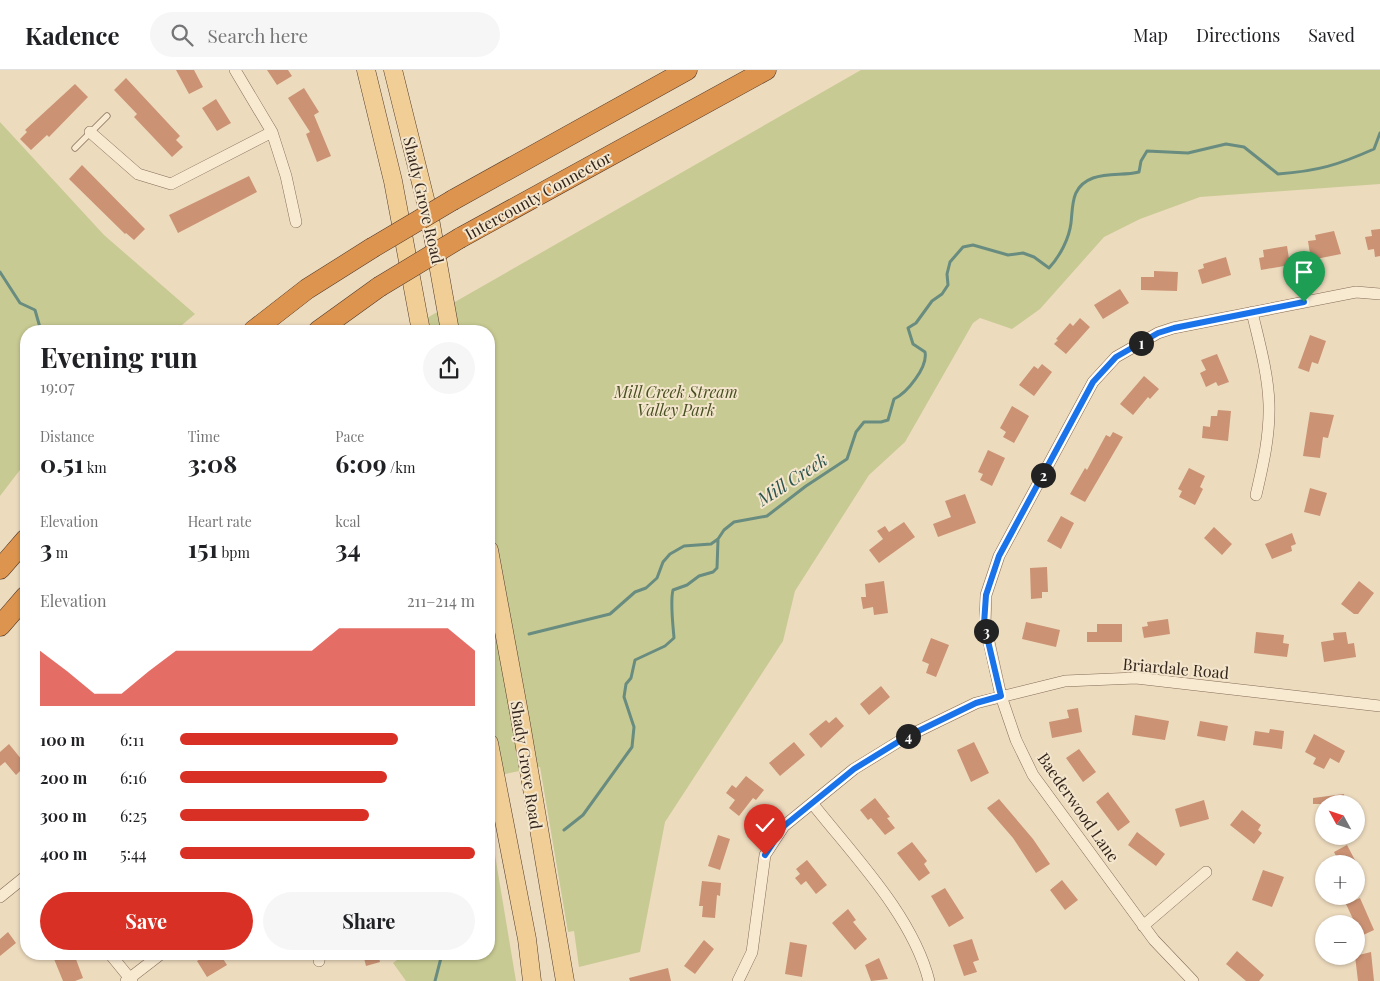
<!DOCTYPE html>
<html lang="en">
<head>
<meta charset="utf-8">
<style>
	:root { --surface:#fff; --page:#f6f6f6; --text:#202124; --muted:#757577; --line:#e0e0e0; --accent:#d93025 }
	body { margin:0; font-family:"Playfair Display",serif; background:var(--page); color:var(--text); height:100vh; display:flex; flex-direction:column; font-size:19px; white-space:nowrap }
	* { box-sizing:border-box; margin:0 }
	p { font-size:16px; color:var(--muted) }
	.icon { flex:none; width:28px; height:28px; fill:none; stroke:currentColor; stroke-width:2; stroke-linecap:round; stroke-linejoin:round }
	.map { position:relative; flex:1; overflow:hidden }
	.panel { position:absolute; left:20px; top:255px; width:475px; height:635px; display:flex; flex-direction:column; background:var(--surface); border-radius:20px; box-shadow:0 1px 4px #0004 }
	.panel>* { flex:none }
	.needle { width:32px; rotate:310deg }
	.fabs { position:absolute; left:1315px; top:725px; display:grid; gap:10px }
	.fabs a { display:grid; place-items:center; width:50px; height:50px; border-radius:50%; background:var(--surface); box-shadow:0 1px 4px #0004; font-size:25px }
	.pin { position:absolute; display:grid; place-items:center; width:42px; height:42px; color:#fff; margin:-51px -21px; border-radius:50% 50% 50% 0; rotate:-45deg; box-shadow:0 0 5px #0007 }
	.pin .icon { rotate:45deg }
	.km { position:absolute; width:25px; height:25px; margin:-12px; border-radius:50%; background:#222; color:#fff; font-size:14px; line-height:25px; text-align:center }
	.round { display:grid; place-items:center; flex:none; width:52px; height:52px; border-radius:26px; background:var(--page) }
	.headline { display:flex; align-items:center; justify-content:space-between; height:85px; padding:0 20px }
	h1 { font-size:28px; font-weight:700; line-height:38px }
	.stats { display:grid; grid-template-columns:repeat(3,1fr); gap:8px; height:85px; padding:5px 20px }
	.stats div { display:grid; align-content:center }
	.stats b { font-size:25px; font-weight:700 }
	.stats small { font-size:14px; font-weight:400 }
	.stats p { font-size:14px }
	.chart { height:140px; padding:10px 20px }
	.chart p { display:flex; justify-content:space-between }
	.chart svg { width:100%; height:90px; margin-top:5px; fill:var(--accent); opacity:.7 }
	.cta { display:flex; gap:10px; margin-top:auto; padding:10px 20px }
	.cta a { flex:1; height:58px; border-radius:30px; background:var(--accent); color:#fff; font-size:20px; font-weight:700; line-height:58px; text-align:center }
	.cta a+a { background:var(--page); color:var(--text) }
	ul { padding:0 20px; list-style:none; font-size:16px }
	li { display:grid; grid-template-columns:80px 60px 1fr; align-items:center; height:38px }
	li i { height:12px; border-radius:6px; background:var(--accent) }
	header { display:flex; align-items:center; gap:30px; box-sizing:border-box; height:70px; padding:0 25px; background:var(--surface); border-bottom:1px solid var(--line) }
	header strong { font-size:24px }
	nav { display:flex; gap:28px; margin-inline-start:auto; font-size:18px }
	.search { width:350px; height:45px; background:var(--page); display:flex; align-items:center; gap:12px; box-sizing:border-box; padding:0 18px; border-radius:28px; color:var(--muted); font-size:19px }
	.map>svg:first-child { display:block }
</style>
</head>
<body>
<header>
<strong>Kadence</strong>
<div class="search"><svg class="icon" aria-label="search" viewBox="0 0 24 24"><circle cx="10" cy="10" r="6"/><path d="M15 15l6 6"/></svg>Search here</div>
<nav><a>Map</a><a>Directions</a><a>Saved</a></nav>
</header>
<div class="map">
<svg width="1380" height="911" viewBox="0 0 1380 911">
	<rect width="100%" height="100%" fill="#eddbbe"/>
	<path fill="#c8ca93" d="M861 0H1380V114L1200 127 1140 149 1104 167 1040 239 1012 259 980 248 973 253 905 372 869 405 795 521 783 571 665 752 640 882 579 897 574 861 568 862 540 697 489 707V261H404Z
		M0 52 104 165 195 244 175 261H26V392L0 426Z
		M489 749 516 911H406L393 893 405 884H489Z"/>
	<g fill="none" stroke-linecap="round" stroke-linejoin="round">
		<path stroke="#698c81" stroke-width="3" d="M0 202 20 233 35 240 41 261
			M529 564 610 544 635 522 646 518 657 508 663 492 670 484 684 476 711 474 718 469 724 460 734 452 767 446 806 416 847 389 856 362 864 352H881L888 350 894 329C907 323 928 297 925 282L913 274 908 258 916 253 932 231 942 224 948 215 947 204 950 192 963 177 973 175 1008 185 1023 183 1034 187 1049 198C1060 186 1069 169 1071 153 1073 135 1071 116 1093 108 1109 102 1124 106 1139 102L1141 91 1147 81 1188 83 1226 74 1244 77 1278 104C1318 101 1338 95 1374 79L1380 63
			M564 760 583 745 632 677 634 657 624 627 626 614 631 608 635 590 665 576 674 568C673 555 670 532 673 520L687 515 699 506 713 502 717 498 718 470
			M435 911 442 884"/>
	</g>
	<path fill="#cb9274" d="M176 0H194L203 17 189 24Z
		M267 0H288L292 6 277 15Z
		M126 8 180 66 176 70 183 77 172 87 134 47 137 44 114 20Z
		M75 14 88 27 49 67 47 65 31 80 20 69 27 62 25 60Z
		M304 18 319 42 314 45 331 86 317 92 306 64 310 62 288 28Z
		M216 29 231 53 217 61 202 38Z
		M82 95 145 159 134 170 126 163 125 164 69 109Z
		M249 106 257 122 178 163 169 145Z
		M1380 159V186L1375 187 1374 179 1368 180 1365 167 1372 166 1371 160Z
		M1334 161 1341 184 1311 190 1308 171 1316 170 1315 165Z
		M1287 176 1290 195 1261 200 1259 188 1264 187 1263 180Z
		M1226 187 1231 205 1202 214 1198 200 1204 198 1203 194Z
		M1154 201 1178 202 1177 221 1141 220V207H1154Z
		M1120 219 1129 233 1103 249 1094 235Z
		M1080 248 1090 257 1066 284 1054 274 1058 270 1056 269 1070 253 1073 256Z
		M1310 265 1326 271 1318 294 1312 292 1309 302 1298 298Z
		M1217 284 1229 312 1218 316 1216 312 1206 317 1200 303 1206 300 1201 290Z
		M1042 294 1052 302 1034 326 1019 315 1034 296 1038 299Z
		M1144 306 1159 319 1150 329 1148 327 1133 345 1120 334Z
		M1012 336 1029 346 1014 373 1003 367 1006 362 1000 358Z
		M1218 340 1231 341 1228 371 1202 368 1203 356 1210 357 1211 346H1217Z
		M1310 342 1334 345 1328 368 1323 367 1320 388 1303 386Z
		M1113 362 1123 367 1085 432 1070 424 1085 398 1087 400 1106 365 1110 367Z
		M988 380 1005 388 992 416 980 410 983 404 978 402Z
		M1189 398 1205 406 1200 417 1203 419 1195 435 1179 427 1182 421 1178 419Z
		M1310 418 1327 423 1320 446 1304 442Z
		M965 424 976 453 938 467 933 454 951 447 945 431Z
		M1061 446 1074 453 1061 479 1047 471Z
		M904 452 915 467 879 493 869 480 883 469 877 461 885 456 889 462Z
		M1214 457 1232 474 1222 485 1204 468Z
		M1292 463 1296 474 1291 476 1292 481 1272 489 1265 474Z
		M1047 497 1048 522H1042V528L1031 529 1030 498Z
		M884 511 888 543 874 545 873 537 863 539 861 527H866L865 514Z
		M1359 511 1374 523 1358 544H1354L1341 534Z
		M1168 549 1170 564 1144 568 1142 557 1148 556 1147 552Z
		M1026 552 1060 560 1056 577 1022 569Z
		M1097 554H1122V572H1087V562H1097Z
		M1256 562 1284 565 1283 573 1289 574 1287 587 1254 583Z
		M1346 562 1348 574 1354 573 1356 587 1324 592 1321 572 1334 570 1333 563Z
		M931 568 949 575 936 607 926 603 929 594 922 591Z
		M881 616 890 627 869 645 860 634Z
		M1078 638 1082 662 1052 668 1049 652 1069 648 1067 640Z
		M1135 645 1169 651 1165 670 1132 665Z
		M836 647 844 656 821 678 809 664 826 650 829 653Z
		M1200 651 1228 656 1225 671 1197 666Z
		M1270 659 1284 661 1282 679 1253 675 1255 661 1269 663Z
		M1314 664 1345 681 1339 693 1330 688 1324 699 1313 694 1316 688 1305 682Z
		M794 672 805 685 780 706 769 693Z
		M974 672 989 703 971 712 957 680Z
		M9 674 26 695 16 705 5 692 0 696V682Z
		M1079 679 1096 702 1083 712 1066 688Z
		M746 706 764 720 756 730 753 728 739 746 729 738 735 730 726 723 732 715 736 718Z
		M1108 722 1130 752 1118 761 1096 732Z
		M1344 724 1346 734H1313V728Z
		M875 728 890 747 887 748 895 758 885 765 871 748 868 750 860 740Z
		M999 729 1033 769 1050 794 1036 803 1013 768 987 738Z
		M1204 730 1209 749 1180 757 1175 739Z
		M1242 740 1261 755 1258 760 1262 763 1254 774 1230 755Z
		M1137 762 1165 784 1156 796 1128 775Z
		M718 765 730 769 720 800 708 796Z
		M912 772 927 791 924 794 930 803 919 811 897 783Z
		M1347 775 1357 794H1340L1334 782Z
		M807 790 827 815 816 824 806 811 801 815 795 808 800 804 796 799Z
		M1263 800 1284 807 1272 837 1252 830Z
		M1062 810 1078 830 1065 840 1050 820Z
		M702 811 721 813 720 826 717 825 715 848 702 847 703 836H699Z
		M945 818 964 848 949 857 931 826Z
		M1360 828 1374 860 1361 866 1346 834Z
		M848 839 856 850 853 852 867 869 855 880 832 853Z
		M8 862 16 873 0 886V869Z
		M972 869 979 890 973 892 977 902 964 906 953 875Z
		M704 870 714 879 695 904 684 896Z
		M790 872 807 875 802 907 785 904Z
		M1237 881 1264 905 1259 911H1246L1226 894Z
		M1371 882 1374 911H1358L1355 886Z
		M67 884H74L83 908 75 911H63L54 889Z
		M209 884H220L227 895 207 907 197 891Z
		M363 884H378L380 892 366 896Z
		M879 888 888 909 871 911 865 895Z
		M668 898 671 911H630L629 908Z"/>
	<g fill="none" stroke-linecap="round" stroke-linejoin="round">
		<g stroke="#856c57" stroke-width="7">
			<path id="service" d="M75 78 107 46"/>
		</g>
		<g stroke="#856c57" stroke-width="12">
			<path id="minor" d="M235 0 272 62 286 106 296 152
				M90 62 138 104 171 114 272 62
				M1252 242C1259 272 1268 303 1269 334 1270 365 1263 395 1256 425
				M812 733C853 785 913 846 929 911
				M0 827 26 806
				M1143 856 1206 802
				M110 884 132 911
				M319 891 320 884
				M126 911 161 884
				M738 911 752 882 765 785 784 756 854 699 906 667 976 633 1065 611 1136 608 1380 636
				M1193 911 1154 870 1033 705 1016 670 1001 626 985 554 986 525 999 486 1093 312 1116 287 1158 263 1173 258 1356 222 1380 224"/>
		</g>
		<g stroke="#523b2c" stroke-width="19">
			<path id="primary" d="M366 0 393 111 421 261
				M393 0 430 149 450 261
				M489 480 520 648 565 911
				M489 673 527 869 532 911"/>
		</g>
		<g stroke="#523b2c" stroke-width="21">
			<path id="motorway" d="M453 130 687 0
				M460 168 766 0
				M253 261 307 219 372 178
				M318 261 379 217
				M0 499 26 469
				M0 556 26 526"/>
		</g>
		<use href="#service" stroke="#f8e9d1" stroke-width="5.5"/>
		<use href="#minor" stroke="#f8e9d1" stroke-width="11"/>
		<use href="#primary" stroke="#f1ce95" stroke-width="18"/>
		<use href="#motorway" stroke="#dd944e" stroke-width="20"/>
		<g stroke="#523b2c" stroke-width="21" stroke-linecap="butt">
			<path id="motorway-bridge" d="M372 178 453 130
				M379 217 460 168"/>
		</g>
		<use href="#motorway-bridge" stroke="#dd944e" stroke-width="20"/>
	</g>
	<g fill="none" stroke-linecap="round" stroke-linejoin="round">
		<g stroke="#fff" stroke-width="10">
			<path id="route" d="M765 785 784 756 854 699 906 667 976 633 1001 626 984 554 986 525 999 486 1093 312 1116 287 1158 263 1174 258 1304 232"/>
		</g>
		<use href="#route" stroke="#1a73e8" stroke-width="6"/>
	</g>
	<g text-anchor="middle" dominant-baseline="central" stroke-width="4" stroke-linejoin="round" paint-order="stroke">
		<g font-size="16" fill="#34261c" stroke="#f4e6cd">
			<text transform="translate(538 125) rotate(-29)">Intercounty Connector</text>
			<text transform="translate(424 130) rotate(77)">Shady Grove Road</text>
			<text transform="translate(1176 598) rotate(5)">Briardale Road</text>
			<text transform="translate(527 695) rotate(81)">Shady Grove Road</text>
			<text transform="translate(1079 737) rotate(55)">Baederwood Lane</text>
		</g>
		<g font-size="16" font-style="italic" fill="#485022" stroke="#f4e6cd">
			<text x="676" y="321">Mill Creek Stream<tspan x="676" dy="18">Valley Park</tspan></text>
		</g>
		<g font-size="18" font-style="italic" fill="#2b544e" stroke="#f4e6cd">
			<text transform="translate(792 409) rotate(-33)">Mill Creek</text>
		</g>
	</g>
</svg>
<div class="fabs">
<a><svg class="needle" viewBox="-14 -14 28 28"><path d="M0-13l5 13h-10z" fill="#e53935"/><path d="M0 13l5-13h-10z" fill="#757577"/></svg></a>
<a>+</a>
<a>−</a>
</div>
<div class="pin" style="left:1304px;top:232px;background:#1e9e55"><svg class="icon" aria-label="arrive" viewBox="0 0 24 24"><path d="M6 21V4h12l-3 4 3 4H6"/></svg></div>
<div class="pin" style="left:765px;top:785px;background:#d93025"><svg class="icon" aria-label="check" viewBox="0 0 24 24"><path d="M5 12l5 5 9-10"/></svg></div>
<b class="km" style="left:1141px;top:273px">1</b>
<b class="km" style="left:1043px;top:405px">2</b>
<b class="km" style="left:986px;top:561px">3</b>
<b class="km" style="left:908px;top:666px">4</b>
<section class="panel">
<div class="headline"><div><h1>Evening run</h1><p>19:07</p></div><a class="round"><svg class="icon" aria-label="share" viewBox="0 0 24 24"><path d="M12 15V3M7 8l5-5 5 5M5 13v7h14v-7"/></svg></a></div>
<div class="stats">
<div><p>Distance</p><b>0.51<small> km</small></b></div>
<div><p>Time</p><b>3:08</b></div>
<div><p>Pace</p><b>6:09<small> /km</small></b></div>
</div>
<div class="stats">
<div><p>Elevation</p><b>3<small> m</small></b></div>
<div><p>Heart rate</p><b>151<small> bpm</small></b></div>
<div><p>kcal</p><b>34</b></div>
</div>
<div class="chart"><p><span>Elevation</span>211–214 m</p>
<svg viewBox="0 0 160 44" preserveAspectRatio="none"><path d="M0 44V17L10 27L20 38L30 38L40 27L50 17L60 17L70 17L80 17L90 17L100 17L110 6L120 6L130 6L140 6L150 6L160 17V44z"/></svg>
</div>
<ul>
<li><b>100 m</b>6:11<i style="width:74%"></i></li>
<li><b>200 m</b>6:16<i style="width:70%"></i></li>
<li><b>300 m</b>6:25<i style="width:64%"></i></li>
<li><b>400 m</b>5:44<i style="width:100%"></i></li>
</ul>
<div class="cta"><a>Save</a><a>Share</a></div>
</section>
</div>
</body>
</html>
